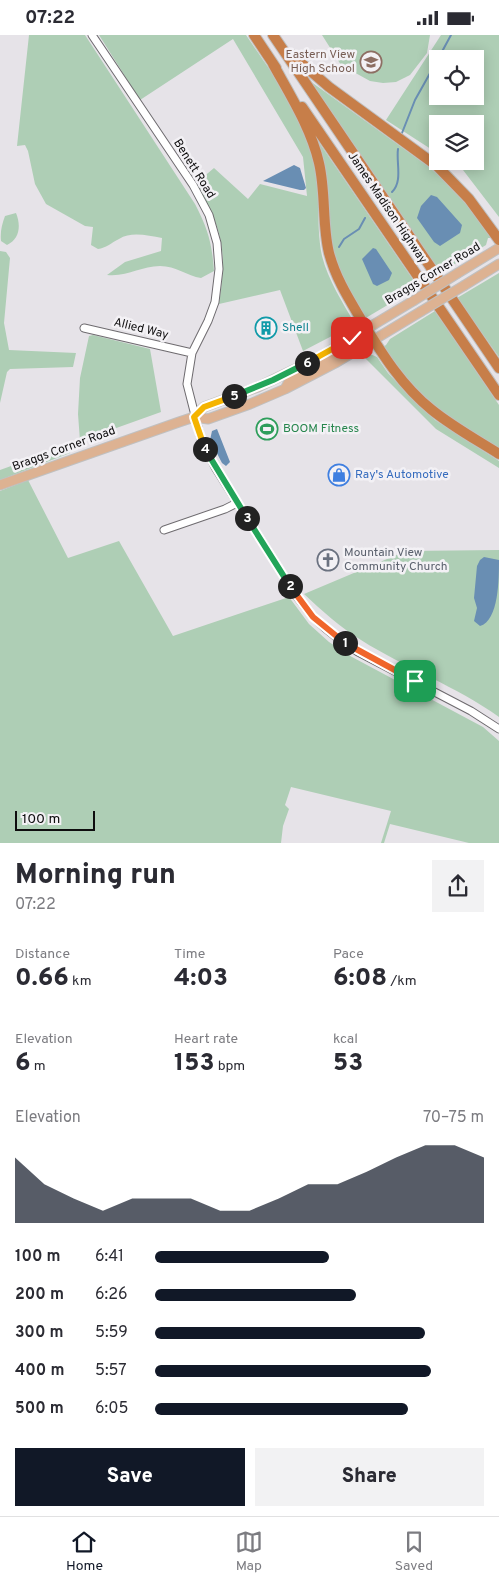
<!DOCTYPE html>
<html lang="en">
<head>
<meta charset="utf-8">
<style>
	:root { --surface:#fff; --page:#f2f2f3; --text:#2b2b33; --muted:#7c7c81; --line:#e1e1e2; --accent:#111827 }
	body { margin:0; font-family:Overpass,sans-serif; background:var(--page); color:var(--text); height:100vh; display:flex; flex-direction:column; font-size:19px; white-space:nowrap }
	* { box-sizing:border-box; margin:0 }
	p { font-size:16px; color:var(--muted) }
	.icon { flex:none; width:28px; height:28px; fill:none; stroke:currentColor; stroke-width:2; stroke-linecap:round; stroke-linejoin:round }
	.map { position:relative; height:808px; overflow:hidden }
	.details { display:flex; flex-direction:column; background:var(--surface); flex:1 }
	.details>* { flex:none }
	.buttons { position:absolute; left:429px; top:15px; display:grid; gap:10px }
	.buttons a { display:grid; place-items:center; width:55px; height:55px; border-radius:0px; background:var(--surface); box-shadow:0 2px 12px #0003; font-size:25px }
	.scale { position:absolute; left:15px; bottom:12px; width:80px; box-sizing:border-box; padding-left:5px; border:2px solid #0e0d0e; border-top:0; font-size:14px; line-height:18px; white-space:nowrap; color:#0e0d0e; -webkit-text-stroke:4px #f3f1f5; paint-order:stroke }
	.pin { position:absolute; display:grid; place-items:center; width:42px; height:42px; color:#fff; margin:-21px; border-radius:10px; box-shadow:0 2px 8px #0006 }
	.km { position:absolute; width:25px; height:25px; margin:-12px; border-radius:50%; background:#222; color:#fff; font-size:14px; line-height:25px; text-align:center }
	.round { display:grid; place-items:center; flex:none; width:52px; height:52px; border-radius:0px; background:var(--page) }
	.headline { display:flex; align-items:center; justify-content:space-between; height:85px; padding:0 15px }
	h1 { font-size:28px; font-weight:800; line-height:38px }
	.figures { display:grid; grid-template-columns:repeat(3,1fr); gap:8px; height:85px; padding:5px 15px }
	.figures div { display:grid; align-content:center }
	.figures b { font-size:25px; font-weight:800 }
	.figures small { font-size:14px; font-weight:400 }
	.figures p { font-size:14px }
	.chart { height:140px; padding:10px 15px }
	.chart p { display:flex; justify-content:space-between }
	.chart svg { width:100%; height:90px; margin-top:5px; fill:var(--accent); opacity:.7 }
	.action { display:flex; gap:10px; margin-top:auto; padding:10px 15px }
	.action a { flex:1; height:58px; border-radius:0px; background:var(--accent); color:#fff; font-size:20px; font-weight:800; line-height:58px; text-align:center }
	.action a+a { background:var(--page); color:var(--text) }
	ul { padding:0 15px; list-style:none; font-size:16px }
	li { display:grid; grid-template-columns:80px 60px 1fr; align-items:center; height:38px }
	li i { height:12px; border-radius:6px; background:var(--accent) }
	.status { display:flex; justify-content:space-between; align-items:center; height:35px; padding:0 25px; background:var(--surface); direction:ltr }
	.status svg { height:14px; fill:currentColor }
	.tab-bar { display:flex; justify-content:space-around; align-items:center; height:70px; border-top:1px solid var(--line); background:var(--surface); font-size:14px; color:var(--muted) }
	.tab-bar a { display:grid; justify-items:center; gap:2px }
	.tab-bar .selected { color:var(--accent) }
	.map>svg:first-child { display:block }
</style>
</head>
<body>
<div class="status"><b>07:22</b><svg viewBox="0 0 49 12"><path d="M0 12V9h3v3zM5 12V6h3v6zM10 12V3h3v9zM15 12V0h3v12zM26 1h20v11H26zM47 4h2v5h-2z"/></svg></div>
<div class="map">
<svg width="499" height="809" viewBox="0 0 499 809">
	<rect width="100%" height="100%" fill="#e6e3e8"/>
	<path fill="#aeceb5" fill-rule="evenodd" d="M29 0H85L195 169C208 194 212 208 214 236L201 243C187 241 176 231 160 231 141 231 128 242 107 240L125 227 161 216 162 203C148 201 132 196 119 204 111 208 106 213 98 214L91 210 93 192 85 191 46 169 35 149 28 116 25 110 17 111Z
		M99 0H246C270 36 299 73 312 115 322 149 315 186 322 221 328 245 343 268 355 289L303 316 280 255 219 269C227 216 224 195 195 149L214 133 248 164 260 149 307 161 303 122 233 4 140 65Z
		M322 0H430L427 18 410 40 396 47 383 48 370 46 341 30Z
		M441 0H499V182L463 135 450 126H475V89H438L437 118 386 85ZM438 24H475V61H438Z
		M310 46 429 132 448 149 477 181 491 203H488L486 210 440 238Z
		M320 109 418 252 364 284 347 254 333 216 317 111Z
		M16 178C21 190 20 204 7 210L1 206C0 197 2 189 5 181Z
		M0 216 6 217 10 223 4 288 9 315 76 318 73 332 10 334 7 337 0 368Z
		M499 238V322L457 263Z
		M435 276 499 370V416L431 370 404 342 383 312 386 310 390 304Z
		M93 300 150 314 161 377 80 406 78 379 80 343 89 301Z
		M370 319 377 322 388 338 416 368 435 385 499 426V433L436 394 363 321Z
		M69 410 70 418 0 445V435Z
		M28 445 68 523 119 506 173 601 289 562 309 589 329 607 352 622 483 692 499 706V808H469L390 789 384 808H381L391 776 291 752 285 770 289 774 283 791 281 808H0V456Z
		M499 515V682C456 651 405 633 361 605 340 592 322 576 304 559L406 516Z"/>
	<path fill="#698eb3" d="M294 130 300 133 306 153 304 155H300L263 146Z
		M431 160 437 162 462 190 460 198 440 211 434 207 417 183 421 171Z
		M373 213 376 214 392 238 389 245 377 251 373 249 362 224Z
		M217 394 230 427 226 431 222 428 210 405 212 396Z
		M484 522 499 525C499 543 499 586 480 591L474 586 477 573 474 563 477 531 480 525Z"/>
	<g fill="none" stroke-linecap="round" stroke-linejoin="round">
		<path stroke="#698eb3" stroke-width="2" d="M438 24 451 0
			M402 98 415 65 438 24
			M392 157C403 146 396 128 398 114
			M339 212 344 204 359 194 365 183"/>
		<g stroke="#6e6b6f" stroke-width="9">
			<path id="minor" d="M92 0 193 150 209 180 217 208 219 234 215 267 208 286 192 318 187 349 201 404 215 432 295 559 313 582 325 593 335 601 358 617 471 676 499 694
				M84 293 192 318
				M164 495 225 474 237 468"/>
		</g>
		<g stroke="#c0c0c0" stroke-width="11">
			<path id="major" d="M458 238 499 213
				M465 250 499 229
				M285 354 290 345 330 323 342 313
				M194 382 204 372 258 352 318 323 413 266
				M0 450 179 387 194 382 208 384 250 369 285 354 337 327 420 277"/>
		</g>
		<g stroke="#c0c0c0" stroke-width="12">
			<path id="highway" d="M254 0 276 33
				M273 0 499 333
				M292 20 329 52 437 131 469 164 499 205
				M273 29C290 60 311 93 319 128 326 158 322 190 329 218 336 244 349 264 362 286 382 319 402 351 432 375 453 392 477 405 499 419
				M302 72 499 360"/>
		</g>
		<use href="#minor" stroke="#fff" stroke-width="7"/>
		<use href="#major" stroke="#ddb292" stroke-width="9"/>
		<use href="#highway" stroke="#c77e49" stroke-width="10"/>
		<g stroke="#c0c0c0" stroke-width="11" stroke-linecap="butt">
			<path id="major-bridge" d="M413 266 458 238
				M420 277 465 250"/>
		</g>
		<use href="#major-bridge" stroke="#ddb292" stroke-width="9"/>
	</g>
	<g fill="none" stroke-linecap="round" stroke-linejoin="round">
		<g stroke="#fff" stroke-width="10">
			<path id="split-1" d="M345 608 415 646"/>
		</g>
		<g stroke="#fff" stroke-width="10">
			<path id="split-2" d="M290 551 313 582 345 608"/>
		</g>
		<g stroke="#fff" stroke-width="10">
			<path id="split-3" d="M247 483 290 551"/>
		</g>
		<g stroke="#fff" stroke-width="10">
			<path id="split-4" d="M205 414 247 483"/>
		</g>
		<g stroke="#fff" stroke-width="10">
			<path id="split-5" d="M205 414 194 382 204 372 234 361"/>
		</g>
		<g stroke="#fff" stroke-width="10">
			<path id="split-6" d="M234 361 273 345 307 328"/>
		</g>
		<g stroke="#fff" stroke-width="10">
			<path id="split-7" d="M307 328 352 303"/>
		</g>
		<use href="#split-1" stroke="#f0652b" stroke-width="6"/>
		<use href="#split-2" stroke="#f0652b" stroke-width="6"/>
		<use href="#split-3" stroke="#22a559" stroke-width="6"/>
		<use href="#split-4" stroke="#22a559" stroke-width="6"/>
		<use href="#split-5" stroke="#f5b400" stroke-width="6"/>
		<use href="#split-6" stroke="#22a559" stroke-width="6"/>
		<use href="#split-7" stroke="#f5b400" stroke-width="6"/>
	</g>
	<defs>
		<g id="school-ring" transform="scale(1.125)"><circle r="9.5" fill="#f3f1f5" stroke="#8d6e63" stroke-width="1.5"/><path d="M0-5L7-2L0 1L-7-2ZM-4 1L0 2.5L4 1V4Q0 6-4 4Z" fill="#8d6e63"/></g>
		<g id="building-ring" transform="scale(1.125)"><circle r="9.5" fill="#f3f1f5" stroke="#0f9aa8" stroke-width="1.5"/><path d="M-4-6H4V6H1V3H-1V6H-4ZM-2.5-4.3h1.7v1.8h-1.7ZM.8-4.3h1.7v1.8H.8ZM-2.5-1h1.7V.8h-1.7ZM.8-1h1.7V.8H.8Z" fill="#0f9aa8"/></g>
		<g id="stadium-ring" transform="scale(1.125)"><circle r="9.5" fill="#f3f1f5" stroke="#2e9e5b" stroke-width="1.5"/><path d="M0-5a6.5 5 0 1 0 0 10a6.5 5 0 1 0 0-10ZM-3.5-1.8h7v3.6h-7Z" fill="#2e9e5b"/></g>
		<g id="shop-ring" transform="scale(1.125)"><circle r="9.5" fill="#f3f1f5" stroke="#3f7fe0" stroke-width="1.5"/><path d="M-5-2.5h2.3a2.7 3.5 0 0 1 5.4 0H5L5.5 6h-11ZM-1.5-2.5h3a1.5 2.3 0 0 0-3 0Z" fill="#3f7fe0"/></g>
		<g id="church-ring" transform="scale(1.125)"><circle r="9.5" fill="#f3f1f5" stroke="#6b7280" stroke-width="1.5"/><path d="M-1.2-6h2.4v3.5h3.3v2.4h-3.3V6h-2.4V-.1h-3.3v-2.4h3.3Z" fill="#6b7280"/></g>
	</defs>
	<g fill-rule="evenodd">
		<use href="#school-ring" x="371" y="27"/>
		<use href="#building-ring" x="266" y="293"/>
		<use href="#stadium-ring" x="267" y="394"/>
		<use href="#shop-ring" x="339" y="440"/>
		<use href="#church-ring" x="328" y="525"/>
	</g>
	<g text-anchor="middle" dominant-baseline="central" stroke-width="5" stroke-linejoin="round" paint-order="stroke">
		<g font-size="12" fill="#785e54" stroke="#f3f1f5" text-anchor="end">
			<text x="355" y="20">Eastern View<tspan x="355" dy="14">High School</tspan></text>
		</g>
		<g font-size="12" fill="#0e0d0e" stroke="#f3f1f5">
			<text transform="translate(194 134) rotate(58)">Benett Road</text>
			<text transform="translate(387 173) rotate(56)">James Madison Highway</text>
			<text transform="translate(433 239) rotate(-31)">Braggs Corner Road</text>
			<text transform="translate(141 294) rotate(14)">Allied Way</text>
			<text transform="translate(64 414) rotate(-20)">Braggs Corner Road</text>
		</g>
		<g font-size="12" fill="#0d838f" stroke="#f3f1f5" text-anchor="start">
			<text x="282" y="293">Shell</text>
		</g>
		<g font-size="12" fill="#27864d" stroke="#f3f1f5" text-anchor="start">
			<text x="283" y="394">BOOM Fitness</text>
		</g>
		<g font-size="12" fill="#366cbe" stroke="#f3f1f5" text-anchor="start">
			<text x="355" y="440">Ray's Automotive</text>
		</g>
		<g font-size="12" fill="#5b616d" stroke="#f3f1f5" text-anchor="start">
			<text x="344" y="518">Mountain View<tspan x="344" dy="14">Community Church</tspan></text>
		</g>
	</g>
</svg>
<div class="buttons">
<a><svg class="icon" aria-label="locate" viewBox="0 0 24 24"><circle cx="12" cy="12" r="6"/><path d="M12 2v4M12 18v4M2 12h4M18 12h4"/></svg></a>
<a><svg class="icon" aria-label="layers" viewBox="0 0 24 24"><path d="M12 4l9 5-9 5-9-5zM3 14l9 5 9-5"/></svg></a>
</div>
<div class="scale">100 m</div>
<div class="pin" style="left:415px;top:646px;background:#1e9e55"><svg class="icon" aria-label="arrive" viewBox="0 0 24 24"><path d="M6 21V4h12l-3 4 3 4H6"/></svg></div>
<div class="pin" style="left:352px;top:303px;background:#d93025"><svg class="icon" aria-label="check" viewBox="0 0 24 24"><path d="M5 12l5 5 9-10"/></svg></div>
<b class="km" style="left:345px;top:608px">1</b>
<b class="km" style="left:290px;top:551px">2</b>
<b class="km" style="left:247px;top:483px">3</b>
<b class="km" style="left:205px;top:414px">4</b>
<b class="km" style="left:234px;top:361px">5</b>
<b class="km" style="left:307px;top:328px">6</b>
</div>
<section class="details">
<div class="headline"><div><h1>Morning run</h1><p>07:22</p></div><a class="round"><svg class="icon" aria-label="share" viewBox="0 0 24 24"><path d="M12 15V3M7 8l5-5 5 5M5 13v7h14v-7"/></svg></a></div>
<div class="figures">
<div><p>Distance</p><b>0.66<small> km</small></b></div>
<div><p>Time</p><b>4:03</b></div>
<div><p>Pace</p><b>6:08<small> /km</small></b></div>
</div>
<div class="figures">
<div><p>Elevation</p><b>6<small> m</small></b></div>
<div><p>Heart rate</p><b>153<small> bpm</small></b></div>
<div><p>kcal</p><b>53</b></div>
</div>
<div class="chart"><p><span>Elevation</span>70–75 m</p>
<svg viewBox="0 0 160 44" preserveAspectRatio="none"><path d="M0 44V12L10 25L20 32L30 38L40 32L50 32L60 32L70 38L80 38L90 32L100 25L110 25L120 19L130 12L140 6L150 6L160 12V44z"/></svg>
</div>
<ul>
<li><b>100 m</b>6:41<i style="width:53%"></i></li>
<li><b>200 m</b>6:26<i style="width:61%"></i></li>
<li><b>300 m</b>5:59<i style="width:82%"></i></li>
<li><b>400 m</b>5:57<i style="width:84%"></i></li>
<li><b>500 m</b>6:05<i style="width:77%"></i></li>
</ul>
<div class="action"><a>Save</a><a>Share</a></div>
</section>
<nav class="tab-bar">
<a class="selected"><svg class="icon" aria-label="home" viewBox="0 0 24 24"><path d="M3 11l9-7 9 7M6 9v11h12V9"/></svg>Home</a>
<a><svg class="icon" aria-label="map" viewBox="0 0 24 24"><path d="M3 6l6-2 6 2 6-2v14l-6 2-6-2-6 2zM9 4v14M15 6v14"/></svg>Map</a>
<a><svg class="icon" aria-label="saved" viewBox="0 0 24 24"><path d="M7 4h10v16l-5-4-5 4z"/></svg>Saved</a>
</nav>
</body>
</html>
